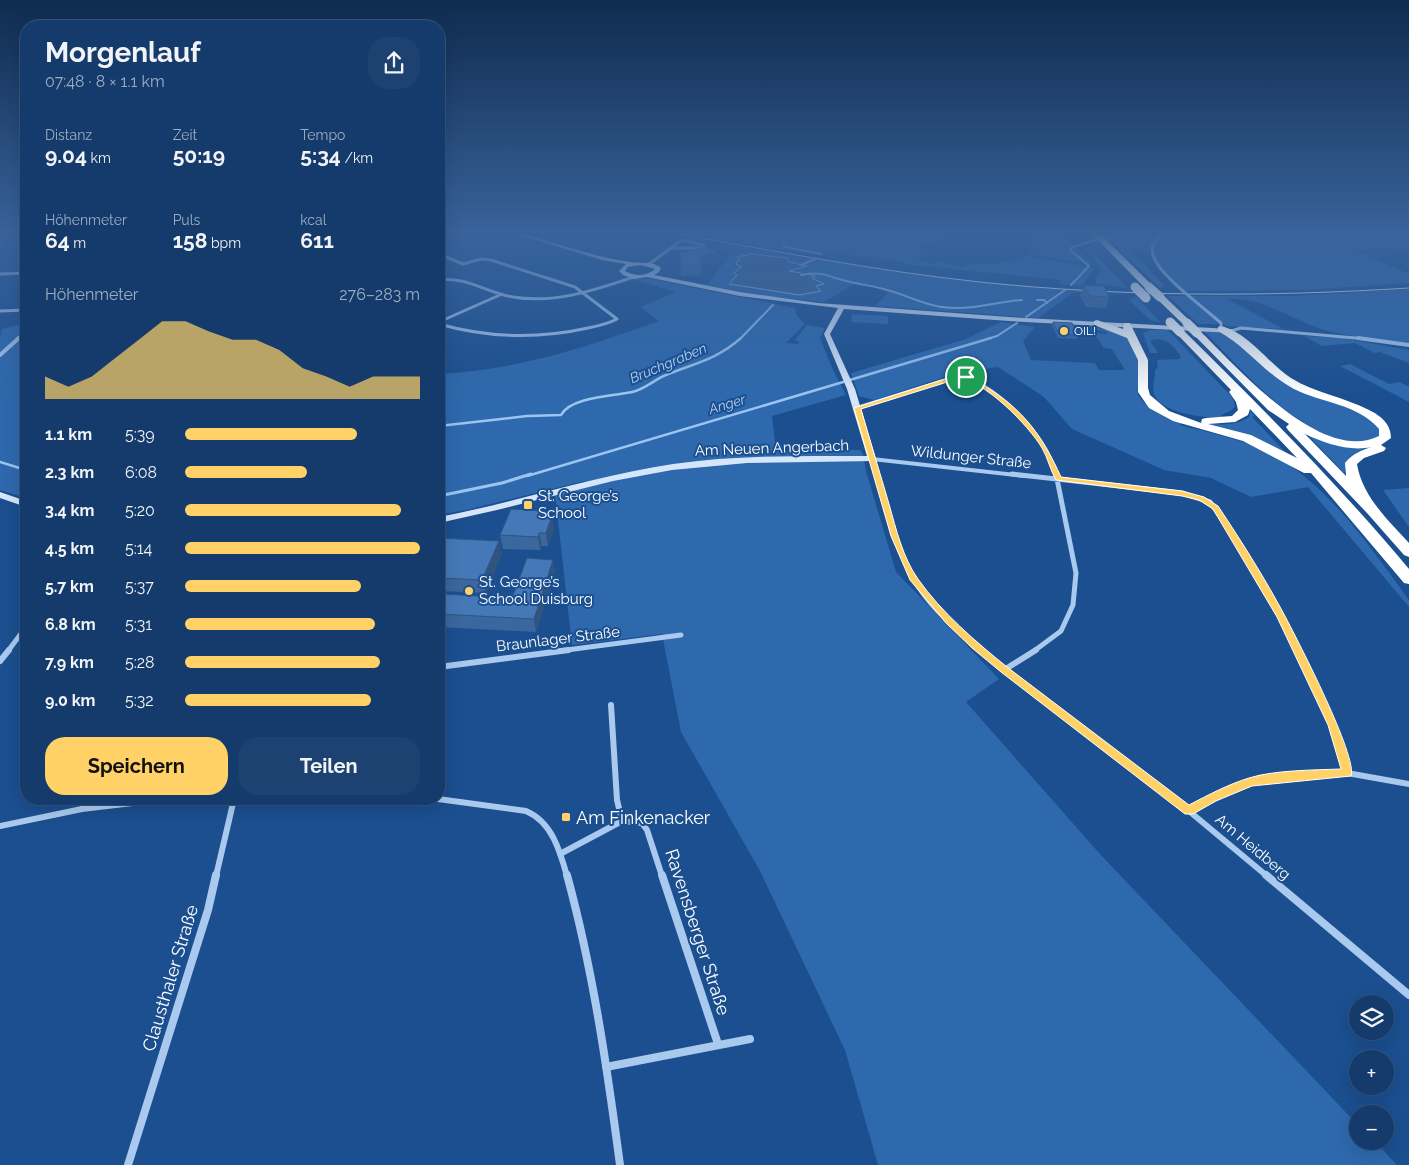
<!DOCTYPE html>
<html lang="de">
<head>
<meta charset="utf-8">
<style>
	:root { --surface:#143b6b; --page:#1d4271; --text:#f1f3f6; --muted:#9dadc1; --line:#33557e; --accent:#ffd166 }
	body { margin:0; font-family:Raleway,sans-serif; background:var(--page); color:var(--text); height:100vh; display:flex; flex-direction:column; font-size:19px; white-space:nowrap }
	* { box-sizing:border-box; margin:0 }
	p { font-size:16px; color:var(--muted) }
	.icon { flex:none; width:28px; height:28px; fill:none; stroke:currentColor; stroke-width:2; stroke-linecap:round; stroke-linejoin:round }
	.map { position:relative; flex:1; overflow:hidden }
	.side { position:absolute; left:20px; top:20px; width:425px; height:785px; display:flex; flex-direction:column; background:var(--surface); border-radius:20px; box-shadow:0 5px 20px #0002,0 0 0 1px var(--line) }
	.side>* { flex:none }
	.fabs { position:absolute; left:1349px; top:995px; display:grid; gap:10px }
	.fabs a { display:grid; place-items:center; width:45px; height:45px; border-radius:50%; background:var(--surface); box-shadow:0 5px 20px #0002,0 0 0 1px var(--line); font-size:25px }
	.pin { position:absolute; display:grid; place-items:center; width:42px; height:42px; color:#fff; margin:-21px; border:2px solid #fff; border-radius:50%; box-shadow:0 1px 5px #0007 }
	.round { display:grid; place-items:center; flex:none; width:52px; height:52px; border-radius:20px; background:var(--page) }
	.summary { display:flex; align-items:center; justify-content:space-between; height:85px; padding:0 25px }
	h1 { font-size:28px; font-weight:700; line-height:38px }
	.metrics { display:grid; grid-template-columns:repeat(3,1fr); gap:8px; height:85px; padding:5px 25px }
	.metrics div { display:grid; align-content:center }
	.metrics b { font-size:21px; font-weight:700 }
	.metrics small { font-size:14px; font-weight:400 }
	.metrics p { font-size:14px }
	.chart { height:140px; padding:10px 25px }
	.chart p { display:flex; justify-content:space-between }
	.chart svg { width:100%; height:90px; margin-top:5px; fill:var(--accent); opacity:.7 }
	.button { display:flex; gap:10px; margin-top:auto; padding:10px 25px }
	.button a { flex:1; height:58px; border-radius:20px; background:var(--accent); color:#111; font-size:20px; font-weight:700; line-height:58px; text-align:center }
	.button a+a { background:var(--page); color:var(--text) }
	ul { padding:0 25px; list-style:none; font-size:16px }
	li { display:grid; grid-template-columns:80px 60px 1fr; align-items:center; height:38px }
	li i { height:12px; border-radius:6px; background:var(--accent) }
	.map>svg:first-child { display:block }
</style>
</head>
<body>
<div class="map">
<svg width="1409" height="1165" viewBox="0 0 1409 1165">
	<rect width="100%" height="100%" fill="#1b4f8f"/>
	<path fill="#2e69ad" d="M695 232H783L787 234 867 232 921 245 920 250 929 253 916 259 933 264 940 261 962 268 974 263 995 265 1029 256 1094 268 1082 286 1059 284 1062 280 905 264 906 262 820 252 839 258 758 246Z
		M869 232H957L927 245Z
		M1031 232H1060L1074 249 1083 253 1092 265 1029 254 1036 234Z
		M1109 232H1162L1152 243 1150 251 1130 250 1165 286 1160 288 1102 234Z
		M1165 232H1409V251L1382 247 1354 250 1409 274V283L1302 290 1185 291C1171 278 1156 267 1152 247Z
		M716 242C850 266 986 286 1122 294L1123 295 1074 292 1038 318 875 306 888 293 877 288 856 283 824 302 767 296 707 285 729 256 728 252Z
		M1085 247H1088L1128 288 1096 284 1095 279 1101 269Z
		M632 279H651L795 308 797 316 805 324 786 343 799 344V342L795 340 807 325 825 328 820 338 833 370 846 395 772 416 776 451 860 450 863 454 866 471 896 572 999 679 966 702 1099 853 1357 1124 1358 1141H1374L1397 1165H878L845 1050 760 871 681 732 662 634 572 645 555 494 583 488 585 481 466 510 439 515V374C521 369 583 348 659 321L640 307 676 292Z
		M1409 289V344C1385 339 1360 338 1336 333 1300 326 1266 296 1227 299L1284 329 1226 326 1190 296H1294Z
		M1136 296 1161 323 1150 320 1129 300Z
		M1168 296H1186L1219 324H1198Z
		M852 314 888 316V324L851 322Z
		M1001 322 1035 327 1023 341 1031 360 1095 363 1099 370H1125L1112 349 1104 348 1094 333 1107 334V332L1088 328C1096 327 1106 329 1114 332 1137 339 1142 359 1139 381 1138 387 1136 390 1139 396 1147 410 1168 416 1182 422L1180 425C1210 433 1243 439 1271 454 1328 484 1371 548 1409 600V607L1308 487 1251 497 1211 478 1164 470 1072 429 1044 397 998 367 957 373 874 400 859 396 851 373 966 339Z
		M26 323V498L0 490V338L2 329Z
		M1149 330H1168L1231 396 1234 402 1235 407 1230 411 1221 415 1223 417C1205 419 1155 413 1153 390 1153 384 1155 376 1155 370L1158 367 1157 360 1180 359 1181 357C1174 346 1165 335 1150 341L1158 353H1150L1143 333Z
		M1204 331 1226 334 1287 383 1353 409 1374 420 1383 435C1323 468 1241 368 1204 331Z
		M1304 336 1341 338 1409 350V363L1380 352 1375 353 1355 343 1322 346Z
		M1350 364 1389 384 1400 382 1409 387V402L1340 366Z
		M1250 411 1255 416 1252 417 1289 456 1195 422C1214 424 1233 428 1249 417Z
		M1307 434 1373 446 1350 456 1344 473Z
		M1409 488V527L1383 490Z"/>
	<path fill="#3c6290" stroke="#9cc4f0" d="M751 254 787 258 789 262 807 266 789 271 801 273 804 276 807 274 815 276 812 278 824 284 816 286 821 291 800 295 729 284 737 275 734 273 741 267 737 265 736 262 740 260 737 257Z"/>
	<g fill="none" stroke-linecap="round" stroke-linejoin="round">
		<path stroke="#9cc4f0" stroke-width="2" d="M772 232 784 239 783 244 785 247 822 254
			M801 265 815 259
			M801 275C823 271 826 276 846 281 862 285 878 286 894 292 910 297 925 305 942 307 972 311 993 302 1022 300
			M1071 285 1089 266 1070 250 1072 247 1114 235 1118 232
			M1037 300H1044L1047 303
			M1026 317 1065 290
			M740 339 773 305
			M987 339 997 336 1017 323"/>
		<path stroke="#9cc4f0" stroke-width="2.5" d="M439 426 527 416 561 415C571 397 613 396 632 392 644 390 655 379 666 375 695 363 716 360 741 338
			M0 462 26 470
			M527 476 991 338"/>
		<path stroke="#9cc4f0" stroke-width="3" d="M439 496 502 483 531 474"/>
		<path stroke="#a9c9ee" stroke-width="3" d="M1163 232C1160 236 1155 240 1153 245 1147 260 1174 283 1184 292
			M439 254 463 264 481 259 491 260 575 287 617 319C608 324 598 326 588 328 538 339 488 338 439 324
			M649 264 682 240 704 245 703 248H672
			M0 274 26 273
			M439 280C466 276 487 293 513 297 555 304 595 290 634 277
			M1190 297 1221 323V329
			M0 311 26 310
			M439 322 502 294
			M1231 331 1241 328 1367 339
			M17 339 26 331"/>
		<path stroke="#a9c9ee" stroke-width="4" d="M1358 338 1409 345
			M0 355 19 338
			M857 408 956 377C986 377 1029 422 1044 447 1050 456 1053 466 1057 476
			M877 476 872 459 1024 476"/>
		<path stroke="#a9c9ee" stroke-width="5" d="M876 474C887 513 897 555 920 589 936 613 960 632 982 651
			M1012 474 1182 493 1210 502 1235 537 1282 617 1298 651
			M8 651 26 627
			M559 651 681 635
			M1034 651 1061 631 1073 605 1076 573 1056 474"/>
		<path stroke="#a9c9ee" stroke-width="6" d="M980 650 1189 811 1267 876
			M1298 650C1315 687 1343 733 1347 773
			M0 661 9 650
			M439 667 569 650
			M1004 670 1036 650
			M438 799 526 811C552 822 560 851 567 876
			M82 809 86 799
			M1189 811 1212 798 1251 782 1298 776 1347 773 1409 784
			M622 821 642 823 647 830 662 876
			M0 826 82 809 166 799
			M560 854 622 821 617 800 611 705
			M216 876 234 799"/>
		<path stroke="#a9c9ee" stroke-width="8" d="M567 875C593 970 607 1067 620 1165
			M662 875 718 1044
			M1266 875 1409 995
			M606 1067 750 1039
			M128 1165 208 910 216 875"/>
		<path fill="#d6e6fa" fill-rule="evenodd" d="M510 232H518C555 243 593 257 631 262 642 264 652 260 661 268L659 272 654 275 740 292 818 303 1009 317 1231 329 1234 331 1231 333 1009 321 844 309 830 334 855 389 876 459 875 461 747 463 672 470 613 481 497 510 439 523V517C517 502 594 476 673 464 737 455 802 456 867 456L847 389 824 334 838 308 740 296 647 277 634 279 623 275 619 271 626 264 602 260ZM641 265 655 269 654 270C645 276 635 277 625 271L628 267Z
			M0 492 26 501V507L0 498Z"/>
		<path fill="#fff" fill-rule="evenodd" d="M1090 232H1098L1152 285V289H1146Z
			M1160 294 1163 295 1190 321V325H1184L1157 299 1155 297Z
			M1097 320 1123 329 1124 323H1130L1148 360V388L1150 395 1169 411 1201 423 1202 419 1206 418 1232 416 1238 410 1236 402 1229 392 1231 390 1175 332 1177 330H1183C1261 407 1339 485 1409 569V584L1404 583 1311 473H1304L1243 441 1173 421 1149 408 1138 392V360L1127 338 1094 325V321ZM1250 409 1297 458 1251 435 1208 424 1235 422 1248 415Z
			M1221 326C1249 333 1268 363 1291 378 1315 393 1344 397 1369 410 1381 416 1391 424 1391 438L1381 445 1386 448 1384 451 1364 458 1357 464C1362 496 1388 520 1409 543V557L1404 555 1367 513 1288 430 1286 427 1289 424 1268 410 1192 333 1194 331H1200C1237 367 1322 465 1379 436V429C1358 404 1322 403 1294 389 1265 374 1246 346 1218 331V327ZM1305 434C1324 443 1350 452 1371 447 1360 451 1352 454 1345 463L1346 476Z"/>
		<path stroke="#fff" stroke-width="1" d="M667 232C771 250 875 271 980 282 1123 297 1266 297 1409 288"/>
		<path stroke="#a9c9ee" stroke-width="3" d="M1184 292 1190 297"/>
		<path stroke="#fff" stroke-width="9" d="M1135 287 1146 298
			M1149 287 1160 297
			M1170 322 1180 332
			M1187 323 1197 333"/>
	</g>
	<path fill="#3a679d" d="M544 232H557L552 234 545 233Z
		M680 251 685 252H718L717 262 701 266V275L681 276Z
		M1084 285 1109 297 1106 308 1086 307 1080 296Z
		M1053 322 1078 335 1077 339 1058 338 1052 325Z
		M548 511V515L554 529 548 546H542L540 550 503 549 500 535Z
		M439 538 499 541 502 554 486 593 439 591Z
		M553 560 555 573 536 632 439 627V606L512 598Z"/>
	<path fill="#305480" d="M718 252 717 262 701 266 700 257Z
		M548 511 549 523 552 516 554 529 548 546 546 533V515Z
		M539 533 542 546 540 550 538 537Z
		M499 541 502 554 486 593 482 580Z
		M553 560 555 573 536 632 534 619Z"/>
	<path fill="#4478b7" stroke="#305480" d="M707 247 718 252 700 257 701 265H681L680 251 685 252Z
		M1084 285 1104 286 1109 297 1089 296Z
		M1053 322 1072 323 1078 335 1059 334Z
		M511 509 548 511 546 515 552 516 546 533H539L538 537 500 535Z
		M439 538 499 541 482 580 439 578Z
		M527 558 553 560 534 619 439 614V606L444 594 512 598Z"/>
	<linearGradient id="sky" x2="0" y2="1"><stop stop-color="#0f2b4f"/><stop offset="0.59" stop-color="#39639b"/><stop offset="1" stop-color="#39639b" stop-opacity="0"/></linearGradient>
	<rect width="1409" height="395" fill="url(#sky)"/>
	<path fill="#ffd166" stroke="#fff" fill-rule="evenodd" d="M954 376C967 374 975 380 986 387 1024 410 1043 437 1061 477L1182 491 1204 497 1218 506C1242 542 1266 580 1286 618 1298 641 1358 757 1351 776L1252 786 1216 801 1193 814H1185L1001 672 972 648 946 623 910 580 891 536 854 408ZM957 379C983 378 1029 426 1042 448 1048 458 1050 470 1056 480L1182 496 1199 500 1213 509 1277 617 1328 725 1341 769C1315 770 1274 770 1249 778 1229 784 1208 795 1189 805L1007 667C975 641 942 613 918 579 903 558 896 529 889 504 880 473 870 441 861 409Z"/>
	<g fill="#ffd166" stroke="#1b4f8f" stroke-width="2">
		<circle cx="1064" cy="331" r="5"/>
		<rect x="523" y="500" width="10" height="10" rx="2.5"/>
		<circle cx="469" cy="591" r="5"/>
		<rect x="561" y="812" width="10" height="10" rx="2.5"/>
	</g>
	<g text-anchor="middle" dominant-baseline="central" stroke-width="4" stroke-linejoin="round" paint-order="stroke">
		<g font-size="12" fill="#fff" stroke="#1b4f8f" text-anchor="start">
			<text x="1074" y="331">OIL!</text>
		</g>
		<g font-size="14" font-style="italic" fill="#b5d3f5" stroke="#1b4f8f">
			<text transform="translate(668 363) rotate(-23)">Bruchgraben</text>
			<text transform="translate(727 404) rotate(-17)">Anger</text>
		</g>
		<g font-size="15" fill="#fff" stroke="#1b4f8f">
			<text transform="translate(772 448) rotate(-2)">Am Neuen Angerbach</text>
			<text transform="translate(971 457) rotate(6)">Wildunger Straße</text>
			<text transform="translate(558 639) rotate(-7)">Braunlager Straße</text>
			<text transform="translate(1253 847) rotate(40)">Am Heidberg</text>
		</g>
		<g font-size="15" fill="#fff" stroke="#1b4f8f" text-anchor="start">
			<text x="538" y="496">St. George’s<tspan x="538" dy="17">School</tspan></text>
			<text x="479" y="582">St. George’s<tspan x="479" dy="17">School Duisburg</tspan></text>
		</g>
		<g font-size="18" fill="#fff" stroke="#1b4f8f" text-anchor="start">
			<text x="576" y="817">Am Finkenacker</text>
		</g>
		<g font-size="18" fill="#fff" stroke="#1b4f8f">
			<text transform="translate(698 932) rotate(72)">Ravensberger Straße</text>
			<text transform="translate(170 978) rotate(-73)">Clausthaler Straße</text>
		</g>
	</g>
</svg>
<div class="fabs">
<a><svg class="icon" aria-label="layers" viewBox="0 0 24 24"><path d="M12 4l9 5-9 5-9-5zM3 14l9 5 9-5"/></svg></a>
<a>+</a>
<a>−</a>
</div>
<div class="pin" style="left:966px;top:377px;background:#1e9e55"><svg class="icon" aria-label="arrive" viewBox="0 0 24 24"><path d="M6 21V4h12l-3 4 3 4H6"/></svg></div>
<section class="side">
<div class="summary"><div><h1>Morgenlauf</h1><p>07:48 · 8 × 1.1 km</p></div><a class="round"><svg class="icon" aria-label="share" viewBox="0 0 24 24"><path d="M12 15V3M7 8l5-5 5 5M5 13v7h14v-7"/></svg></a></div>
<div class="metrics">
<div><p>Distanz</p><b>9.04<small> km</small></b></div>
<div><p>Zeit</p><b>50:19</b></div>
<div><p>Tempo</p><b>5:34<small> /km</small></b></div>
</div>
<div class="metrics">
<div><p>Höhenmeter</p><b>64<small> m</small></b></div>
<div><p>Puls</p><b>158<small> bpm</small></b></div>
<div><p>kcal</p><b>611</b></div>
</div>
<div class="chart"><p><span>Höhenmeter</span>276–283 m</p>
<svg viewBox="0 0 160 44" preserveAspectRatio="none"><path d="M0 44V33L10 38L20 33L30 24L40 15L50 6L60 6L70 11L80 15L90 15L100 20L110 29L120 33L130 38L140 33L150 33L160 33V44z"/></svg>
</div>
<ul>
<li><b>1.1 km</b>5:39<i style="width:73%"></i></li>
<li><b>2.3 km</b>6:08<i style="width:52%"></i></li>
<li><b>3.4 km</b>5:20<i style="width:92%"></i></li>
<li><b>4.5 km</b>5:14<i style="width:100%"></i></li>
<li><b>5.7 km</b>5:37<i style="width:75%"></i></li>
<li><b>6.8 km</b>5:31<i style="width:81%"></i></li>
<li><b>7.9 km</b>5:28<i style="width:83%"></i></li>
<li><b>9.0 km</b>5:32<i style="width:79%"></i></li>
</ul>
<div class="button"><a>Speichern</a><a>Teilen</a></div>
</section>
</div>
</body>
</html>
